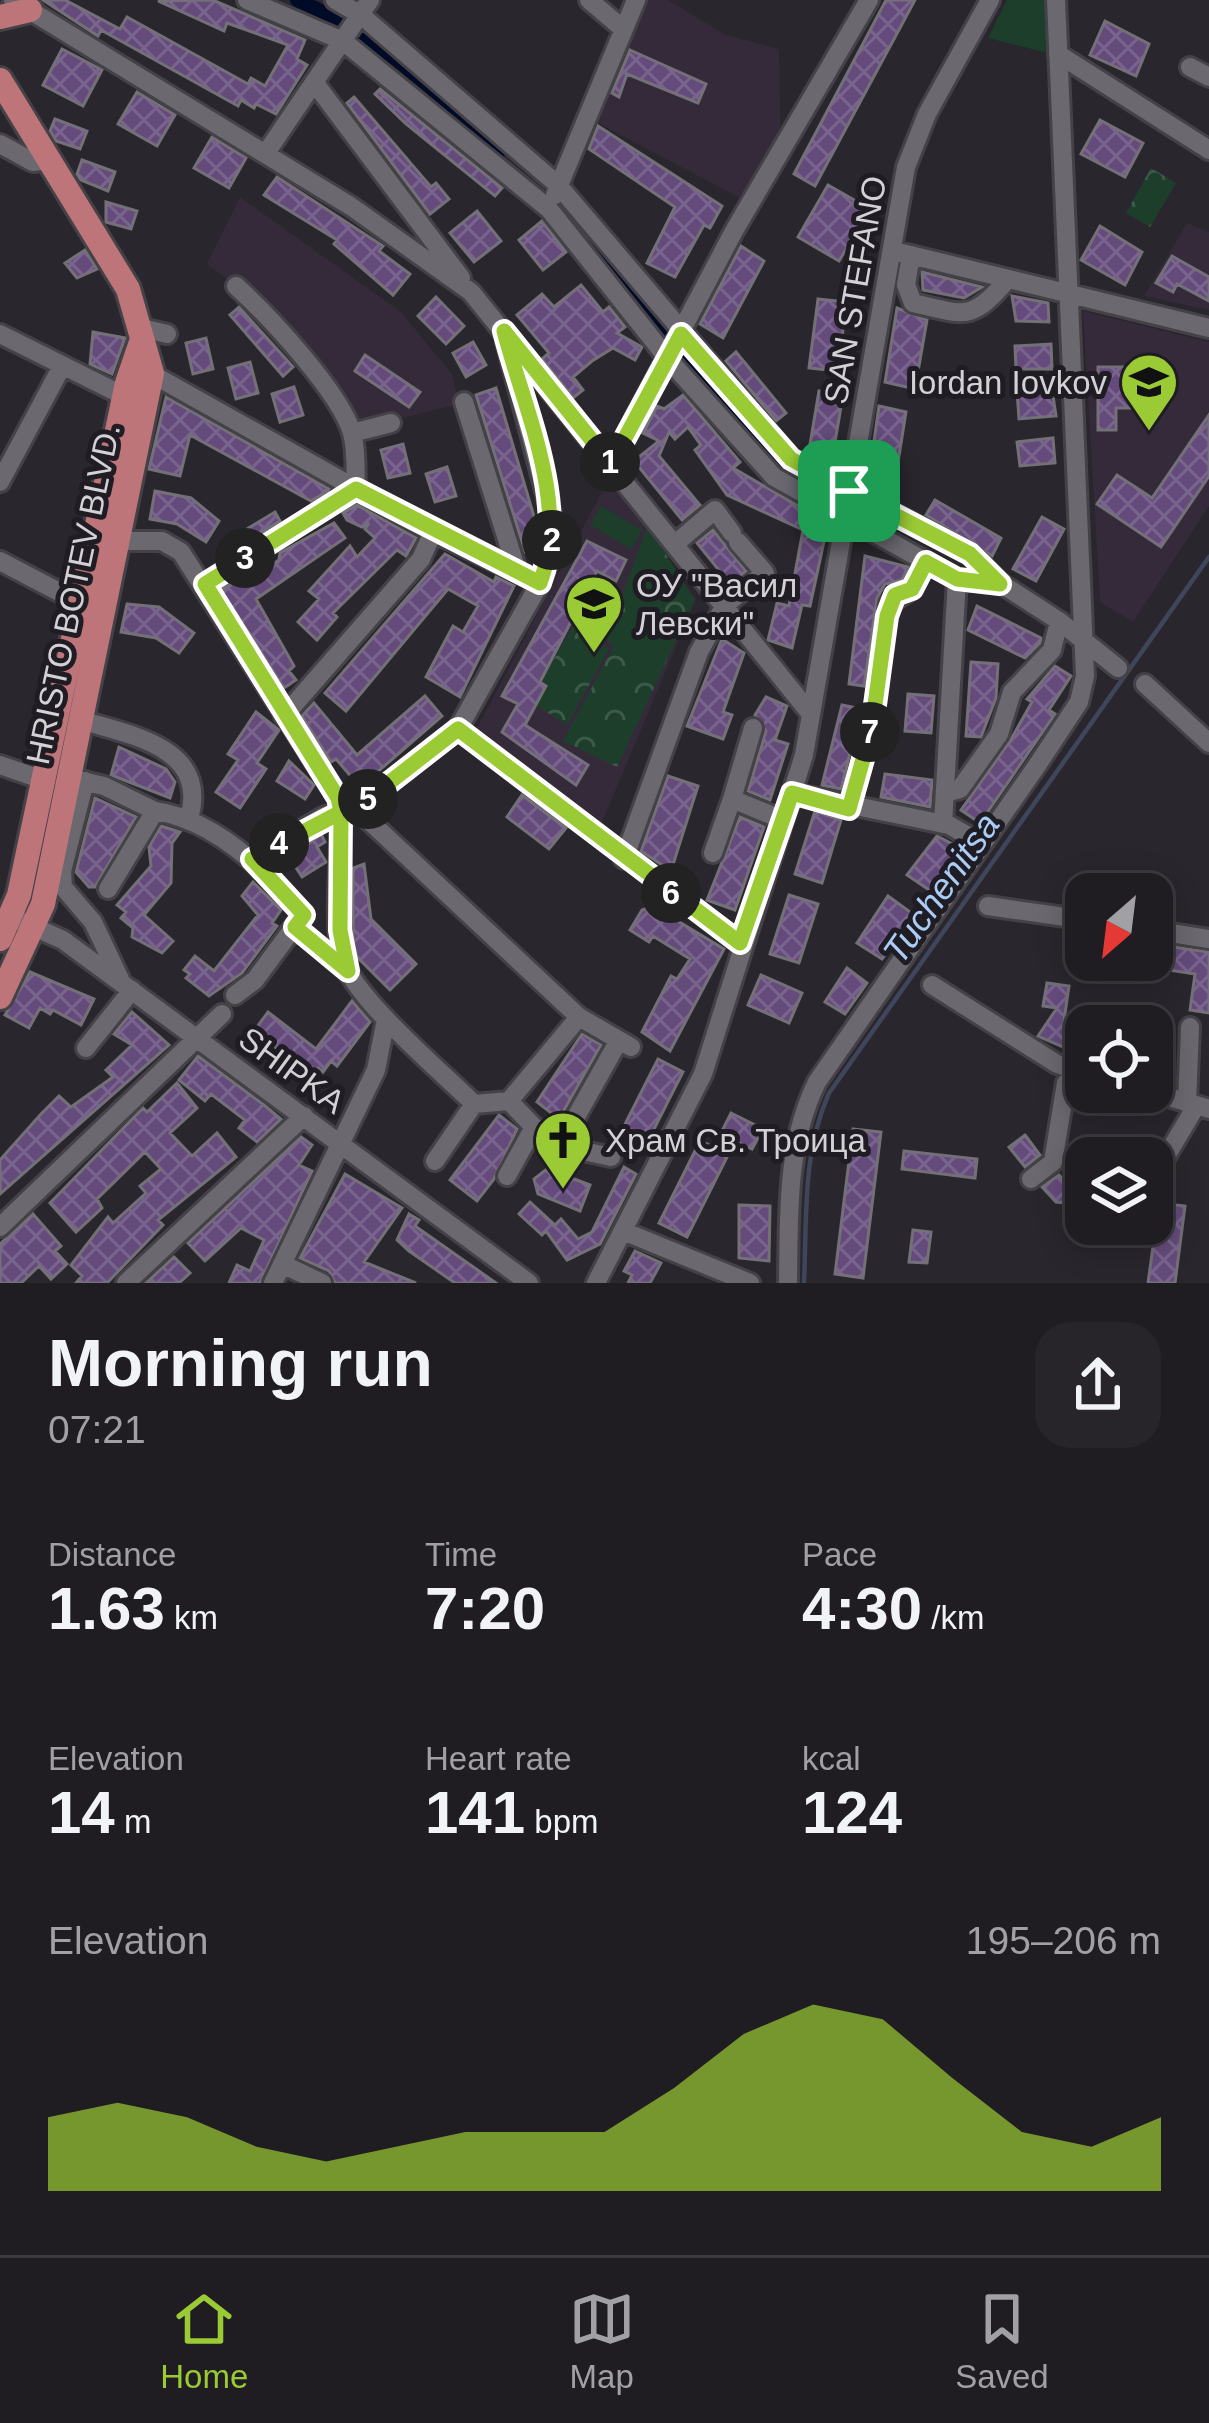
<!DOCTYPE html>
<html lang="en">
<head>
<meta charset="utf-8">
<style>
	:root { --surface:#1f1c22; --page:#27252a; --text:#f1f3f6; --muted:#a1a1a5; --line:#3c3a40; --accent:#9acb34 }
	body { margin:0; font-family:Helvetica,sans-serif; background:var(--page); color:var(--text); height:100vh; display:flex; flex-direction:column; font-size:45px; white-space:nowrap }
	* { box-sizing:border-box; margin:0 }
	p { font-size:39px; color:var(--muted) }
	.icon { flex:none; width:66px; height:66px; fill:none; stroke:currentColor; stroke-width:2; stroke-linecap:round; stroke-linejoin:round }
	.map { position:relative; height:1283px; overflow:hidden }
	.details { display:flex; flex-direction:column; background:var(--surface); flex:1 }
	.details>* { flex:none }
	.needle { width:78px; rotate:208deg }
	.buttons { position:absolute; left:1065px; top:873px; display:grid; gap:24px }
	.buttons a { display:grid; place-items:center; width:108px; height:108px; border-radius:24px; background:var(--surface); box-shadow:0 6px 30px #0003,0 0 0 3px var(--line); font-size:60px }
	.pin { position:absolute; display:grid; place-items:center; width:102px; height:102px; color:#fff; margin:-51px; border-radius:24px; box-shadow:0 6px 18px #0006 }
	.km { position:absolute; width:60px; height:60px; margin:-30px; border-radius:50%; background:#222; color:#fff; font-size:33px; line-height:60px; text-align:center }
	.round { display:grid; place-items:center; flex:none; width:126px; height:126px; border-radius:36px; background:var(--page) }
	.headline { display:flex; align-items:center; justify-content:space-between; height:204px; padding:0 48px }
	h1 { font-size:66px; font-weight:600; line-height:90px }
	.figures { display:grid; grid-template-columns:repeat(3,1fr); gap:18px; height:204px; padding:12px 48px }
	.figures div { display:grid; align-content:center }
	.figures b { font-size:60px; font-weight:600 }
	.figures small { font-size:33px; font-weight:400 }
	.figures p { font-size:33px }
	.chart { height:336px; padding:24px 48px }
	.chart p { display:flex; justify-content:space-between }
	.chart svg { width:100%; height:216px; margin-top:12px; fill:var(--accent); opacity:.7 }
	.dock { display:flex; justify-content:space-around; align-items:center; height:168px; border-top:3px solid var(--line); background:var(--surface); font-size:33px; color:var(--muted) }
	.dock a { display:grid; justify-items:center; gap:6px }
	.dock .active { color:var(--accent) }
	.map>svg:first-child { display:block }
</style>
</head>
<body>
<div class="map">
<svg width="1209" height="1283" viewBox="0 0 1209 1283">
	<defs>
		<pattern id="park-crowns" width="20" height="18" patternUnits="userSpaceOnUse" patternTransform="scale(3)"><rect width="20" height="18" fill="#1d3e2b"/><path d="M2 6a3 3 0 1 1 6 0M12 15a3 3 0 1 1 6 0" fill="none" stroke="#3d5949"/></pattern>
		<pattern id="building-cross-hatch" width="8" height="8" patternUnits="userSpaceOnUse" patternTransform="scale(3)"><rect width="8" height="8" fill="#644b7c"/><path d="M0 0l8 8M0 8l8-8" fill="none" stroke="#79648e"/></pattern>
	</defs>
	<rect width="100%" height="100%" fill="#29262d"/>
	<path fill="#342a3a" d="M636 0H668L726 35 779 49 781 153 751 204 585 116Z
		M240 197 401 312 452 374 459 404 361 428 236 286 207 264Z
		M1187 223 1209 232V310L1144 296Z
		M1083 311 1209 342V506L1133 622 1100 602Z
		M617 486 696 599 600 827 477 728 604 488Z"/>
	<path fill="#1d3e2b" d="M1007 0H1049L1052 54 988 38Z
		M601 506 642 530 631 549 590 525Z"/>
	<path fill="url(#park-crowns)" d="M1151 168 1176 183 1150 227 1126 213Z
		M648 526 695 600 617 767 563 741 614 646 576 619 585 605 614 616Z
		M574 625 609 649 567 725 537 706 547 684 542 679Z"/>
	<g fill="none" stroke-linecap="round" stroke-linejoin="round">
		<path stroke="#3f465b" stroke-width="4.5" d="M804 1283C807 1217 802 1154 829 1093L1209 557"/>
		<path stroke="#000b27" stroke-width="14" d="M297 0C375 32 438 95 503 149
			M551 191 727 406 790 475 824 493"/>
	</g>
	<path fill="url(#building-cross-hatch)" stroke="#747078" stroke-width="3" d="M43 0H65L120 29 127 17 248 84 251 78 265 86 288 45 227 23 224 31 158 1 213 0 305 40 297 59 307 65 276 114 256 104 254 108 241 100 238 106 101 30 98 36Z
		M886 0H915L815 186 794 174Z
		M1105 21 1149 44 1136 76 1090 55Z
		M62 49 102 70 83 106 43 85Z
		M630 50 706 84 698 103 627 74 619 97 612 93Z
		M380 89 502 188 495 196 406 124 375 94Z
		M137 92 175 115 157 146 118 124Z
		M354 97 431 187 436 183 449 199 430 214 347 103Z
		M55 119 87 131 80 149 56 141 50 131Z
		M1100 120 1143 143 1125 177 1081 154Z
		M598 126 722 206 710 228 704 225 675 277 647 263 675 207 589 149Z
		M212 137 246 158 229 188 194 168Z
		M82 160 115 172 108 191 81 180 77 174Z
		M277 177 383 246 379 251 410 274 393 295 334 244 337 240 264 195Z
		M828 185 870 209 839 261 798 237Z
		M106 202 137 211 131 229 106 222Z
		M477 211 501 241 474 262 450 233Z
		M542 221 566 252 543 270 519 240Z
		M1100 226 1142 252 1125 285 1081 260Z
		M741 246 764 261 723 338 700 324Z
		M85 250 97 269 77 278 65 263Z
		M1172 256 1209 277V301L1177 284 1173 292 1156 283Z
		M922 272 982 287 964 298 923 290Z
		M581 285 603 312 609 307 625 327 617 333 642 347 635 360 613 348 592 361 573 377 583 390 573 398 542 359 549 353 517 315 542 294 554 307Z
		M1012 296 1048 303 1049 322 1016 321Z
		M436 297 464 326 446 344 418 316Z
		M818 299 847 302 837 371 809 368Z
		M239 307 293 367 283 376 230 315Z
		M897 308 927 320 915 389 885 382Z
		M93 332 125 338 112 374 90 364Z
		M206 338 213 369 193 374 186 343Z
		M473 342 486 365 466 377 453 353Z
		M1051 344 1052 369H1016L1015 346Z
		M736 352 786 413 776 421 726 361Z
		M365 355 420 392 409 407 355 371Z
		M250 362 258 393 236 399 228 368Z
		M1098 367H1147V408H1116V430H1098Z
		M294 387 303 415 280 422 272 394Z
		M496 388 538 530V548L525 552 476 395Z
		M1052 389 1056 416 1019 419 1017 391Z
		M819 391 843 395 833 454 809 450Z
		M683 395 740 462 733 468 828 523 810 606 802 605 792 648 768 640 777 603 789 606 803 530 727 495 695 450 701 445 688 427 675 439 669 432 659 456 700 505 682 520 634 461 659 441 643 433 657 406 664 409Z
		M166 397 329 489 328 491 311 501 190 435 180 476 149 469Z
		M879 406 906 412 894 488 868 483Z
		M1209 415V476L1161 547 1097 504 1117 475 1152 498Z
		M1053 438 1055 463 1020 466 1017 442Z
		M403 444 410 473 388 478 381 450Z
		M447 467 456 496 435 502 426 474Z
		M155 491 191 498 219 521 206 542 177 524 150 519Z
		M935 500 1001 538 992 556 926 515Z
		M357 505 416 538 406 556 397 550 333 613 337 617 317 640 298 622 319 599 309 591 350 546 357 557 375 538 365 529 369 523 362 527 347 520 343 513Z
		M275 512 280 521 235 549 229 540Z
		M1042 517 1064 529 1036 581 1013 569Z
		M334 523 345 538 256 599 294 666 289 671 296 680 284 688 221 590 242 577 245 582 279 560 280 553Z
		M713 530 746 571 730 584 697 543Z
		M587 541 626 560 616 581 597 571 540 682 546 686 525 725 588 765 576 785 502 732 518 704 502 696Z
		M445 554 494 582 496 577 514 586 460 697 426 677 453 626 463 632 478 606 448 589 346 711 325 693Z
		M865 556 908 567 902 580 885 584 877 598 864 686 849 684Z
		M127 604 159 607 194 633 179 653 156 638 121 632Z
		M977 606 1041 638 1040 643 1025 658 968 630Z
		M722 639 744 653 723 712 732 715 723 739 687 726Z
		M971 662 998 664 996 698 981 737 966 736Z
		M1055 666 1071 676 1049 710 1055 714 980 823 961 810 1010 741 1032 702 1027 699Z
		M908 694 934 696 931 733 905 731Z
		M425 696 442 716 360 787 336 759 331 762 302 716 314 703 357 755Z
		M766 697 787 706 775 740 788 744 770 800 748 791 766 731 755 715Z
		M842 705 861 709 841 789 822 785Z
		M256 712 279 730 257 763 266 769 240 808 216 792 238 760 228 754Z
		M119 747 166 769 175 782 170 798 111 775Z
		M289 761 314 785 305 799 277 781Z
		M885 774 932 780 930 807 881 797Z
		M668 776 698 786 671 871 641 851Z
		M522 795 566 828 549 849 507 817Z
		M95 798 136 817 95 887H89L76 872Z
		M815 811 841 820 822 883 795 874Z
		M740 817 764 827 735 910 707 900Z
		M161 826 180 832 172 843 171 883 144 915 173 941 162 953 132 937 133 928 121 918 126 912 117 905 151 866 149 847Z
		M321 834 325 842 317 847 326 862 302 877 290 858Z
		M937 836 962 849 932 892 907 875Z
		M364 864 371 919 416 964 390 990 357 957 353 942V868Z
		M253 882 281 910 272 923 277 926 242 973 209 996 186 978 190 974 184 970 195 956 214 971 258 915 242 896Z
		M789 895 818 904 799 963 770 954Z
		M888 896 913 914 882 959 857 943Z
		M653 906 724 949 670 1051 642 1032 671 976 677 979 690 959 653 936 649 942 630 930 642 910Z
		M1152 944 1209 952V1013L1190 1010 1195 974 1156 968 1155 977 1136 974 1138 960H1152Z
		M847 968 867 983 845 1014 825 1002Z
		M30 972 94 999 81 1025 53 1010 50 1014 40 1008 29 1028 5 1015Z
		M761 975 802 993 789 1023 748 1005Z
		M1047 983 1069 986 1063 1028 1086 1031V1057L1038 1036 1057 1008 1043 1006Z
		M352 1001 370 1022 337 1066 331 1061 323 1072 318 1068 312 1075 254 1031 268 1012 316 1049Z
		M132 1012 169 1045 0 1194V1160L41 1114 59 1096 71 1107 113 1077 106 1070 132 1045 114 1034Z
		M582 1034 601 1045 559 1119 537 1102Z
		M198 1056 264 1105 281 1119 257 1142 239 1128 245 1120 211 1094 205 1101 179 1080Z
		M658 1059 683 1072 649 1139 624 1126Z
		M177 1083 197 1108 170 1133 192 1156 217 1133 236 1157 158 1220 163 1225 107 1283H76L82 1276 71 1265 108 1217 113 1223 146 1193 140 1186 161 1169 145 1152 97 1199 102 1208 76 1232 50 1203 143 1108 147 1112Z
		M731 1113 763 1129 752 1149 735 1141 687 1237 659 1223 700 1141 714 1147Z
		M499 1115 517 1129 494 1179 477 1201 450 1180Z
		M853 1129 881 1132 863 1278 835 1274Z
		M1025 1135 1040 1155 1025 1167 1009 1147Z
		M301 1137 312 1145 299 1165 312 1171 260 1283H229L237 1265 250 1271 264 1240 241 1228 205 1261 188 1243Z
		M904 1151 977 1159 975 1178 902 1169Z
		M624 1167 636 1174 600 1244 567 1260 546 1231 542 1235 519 1214 530 1202 555 1225 561 1219 578 1239 592 1232Z
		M547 1169 590 1185 580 1211 538 1194 534 1179Z
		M345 1174 402 1208 364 1262 416 1283H335L329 1271 300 1258Z
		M1059 1175 1069 1186 1086 1188V1205L1056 1202 1042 1187Z
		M1159 1203 1185 1206 1175 1283H1148Z
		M739 1205 770 1206 769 1261 739 1258Z
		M33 1214 61 1246 55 1251 67 1264 51 1279 39 1266 21 1283H0V1244Z
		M409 1214 419 1220 415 1226 496 1283H455L409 1251 397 1240Z
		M913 1230 931 1232 927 1263 909 1262Z
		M635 1251 661 1263 650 1283H628L632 1275 624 1271Z
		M174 1257 190 1273 179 1283H146Z"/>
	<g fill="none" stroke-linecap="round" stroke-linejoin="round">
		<g stroke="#444147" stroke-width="24">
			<path id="minor" d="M13 0 352 207 471 292 810 713
				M247 0 343 41 549 209 668 359 774 477 957 579 1000 583
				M335 0 361 15 558 185 791 459 971 554 1000 583 1059 621 1118 668
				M589 0 622 28
				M1058 54 1209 150
				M1190 67 1209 77
				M314 82 461 278
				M0 144 33 162 49 160
				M266 153 370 0
				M555 195 636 0
				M894 251 1209 328
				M911 255 906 285 913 303C965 315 971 322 1007 280
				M142 328 167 334
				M0 334 124 396
				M143 369 433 532 540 583
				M464 402 517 571
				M352 433 391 423
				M611 464 734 231 869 0
				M0 482 61 368
				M118 541H162L181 552 338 798 341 811 364 816 579 1017 631 1047
				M675 544 715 510 732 533
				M0 561 82 604
				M205 584 356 489C355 471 357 451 352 433 340 392 268 315 236 286
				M1145 684 1209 743
				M284 716 421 559 433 532
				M81 720C130 735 207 747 190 815
				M458 729 740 943
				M0 765 46 781
				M73 779 104 786 155 811
				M85 781 62 871 63 887 93 922 120 979
				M792 793 949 825 982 844
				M945 793 960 789 999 734 1012 692 1052 650 1059 621
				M732 799 753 728
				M849 809 872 727 889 604 912 589 926 562
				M341 811C342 853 332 922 343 960 356 1000 442 1072 474 1104
				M943 824 957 579
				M713 853 732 799 783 820
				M252 859 323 817 363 803 458 729 540 583 552 552V517L506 342
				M624 859 699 652 725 605 765 573 738 542
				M108 889 155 811C214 820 265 868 303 915L255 980 235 995
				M988 906 1086 920
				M12 917 63 940 529 1283
				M295 927 344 968
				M1152 930 1209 939
				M932 985 1057 1064 1086 1073
				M86 1048 132 990
				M1152 1092 1209 1109
				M1187 1103 1190 1027
				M534 1127 579 1150 611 1157
				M568 1131 618 1042
				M435 1161 474 1104 509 1101 579 1017
				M1161 1165 1196 1106
				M507 1176 534 1127 509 1101
				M1031 1179 1053 1162 1066 1083 1084 1073
				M0 1227 222 1014
				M623 1231 750 1283
				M282 1264 322 1283
				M126 1283 304 1116
				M273 1283 376 1070 386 1019
				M596 1283 703 1074 804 755 906 167 927 114 990 0
				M788 1283C789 1214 786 1145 817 1082L1038 764 1079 702 1085 676 1056 0"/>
		</g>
		<g stroke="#444147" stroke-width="30">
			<path id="major" d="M0 17 30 10
				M0 80 128 289 152 373 43 904 0 997
				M0 939 19 895 127 383 142 339"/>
		</g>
		<use href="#minor" stroke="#6b6870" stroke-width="18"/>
		<use href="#major" stroke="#be7579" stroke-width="24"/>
	</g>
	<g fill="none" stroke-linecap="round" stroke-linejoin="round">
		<g stroke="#fff" stroke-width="24">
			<path id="route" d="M849 491 791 459 681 334 611 464 504 331C524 409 570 505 540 583L356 489 205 584 338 798 341 812 252 859 304 915 295 927 348 971 340 930 341 812 363 803 458 729 740 943 792 793 849 809 872 727 887 616 895 595 912 589 926 562 957 579 1000 584 970 554 849 491"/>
		</g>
		<use href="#route" stroke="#9acb34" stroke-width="15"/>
	</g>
	<defs>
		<g id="school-pin" transform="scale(3)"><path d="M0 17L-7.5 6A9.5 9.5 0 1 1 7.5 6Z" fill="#9acb34" stroke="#1f1c23"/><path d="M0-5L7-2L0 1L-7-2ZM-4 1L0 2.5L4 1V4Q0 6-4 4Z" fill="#111"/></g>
		<g id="church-pin" transform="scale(3)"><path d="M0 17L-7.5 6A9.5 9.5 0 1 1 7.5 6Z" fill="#9acb34" stroke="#1f1c23"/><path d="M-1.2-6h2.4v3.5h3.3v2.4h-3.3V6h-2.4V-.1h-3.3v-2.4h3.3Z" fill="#111"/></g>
	</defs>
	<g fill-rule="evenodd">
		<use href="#school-pin" x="1149" y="382"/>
		<use href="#school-pin" x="594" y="604"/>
		<use href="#church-pin" x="563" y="1140"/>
	</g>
	<g text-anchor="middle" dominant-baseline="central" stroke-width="10" stroke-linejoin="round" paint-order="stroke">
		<g font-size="33" fill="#d3d1d5" stroke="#1f1c23">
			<text transform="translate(855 290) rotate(-80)">SAN STEFANO</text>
			<text transform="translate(73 594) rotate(-78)">HRISTO BOTEV BLVD.</text>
			<text transform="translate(292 1070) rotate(36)">SHIPKA</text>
		</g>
		<g font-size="33" fill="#d3d1d5" stroke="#1f1c23" text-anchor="start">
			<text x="1107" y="382" text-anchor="end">Iordan Iovkov</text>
			<text x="636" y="585">ОУ "Васил<tspan x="636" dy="38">Левски"</tspan></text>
			<text x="605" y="1140">Храм Св. Троица</text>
		</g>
		<g font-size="36" font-style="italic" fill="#aaccf4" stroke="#1f1c23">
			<text transform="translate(941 888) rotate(-55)">Tuchenitsa</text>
		</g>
	</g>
</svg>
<div class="buttons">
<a><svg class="needle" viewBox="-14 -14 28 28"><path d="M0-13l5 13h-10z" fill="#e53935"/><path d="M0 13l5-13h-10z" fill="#a1a1a5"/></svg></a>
<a><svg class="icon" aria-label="locate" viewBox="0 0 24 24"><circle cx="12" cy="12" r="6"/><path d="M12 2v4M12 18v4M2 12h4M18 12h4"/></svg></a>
<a><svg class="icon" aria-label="layers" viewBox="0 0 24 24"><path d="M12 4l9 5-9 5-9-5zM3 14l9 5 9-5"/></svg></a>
</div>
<div class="pin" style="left:849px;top:491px;background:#1e9e55"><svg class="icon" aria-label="arrive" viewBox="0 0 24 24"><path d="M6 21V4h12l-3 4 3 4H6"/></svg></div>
<b class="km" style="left:610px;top:462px">1</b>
<b class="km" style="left:552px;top:540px">2</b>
<b class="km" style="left:245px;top:558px">3</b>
<b class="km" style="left:279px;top:843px">4</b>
<b class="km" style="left:368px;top:799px">5</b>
<b class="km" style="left:671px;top:893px">6</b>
<b class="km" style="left:870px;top:732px">7</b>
</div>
<section class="details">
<div class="headline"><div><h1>Morning run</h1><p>07:21</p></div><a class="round"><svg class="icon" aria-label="share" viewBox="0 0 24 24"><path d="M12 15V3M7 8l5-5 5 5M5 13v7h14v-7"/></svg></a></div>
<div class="figures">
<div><p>Distance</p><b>1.63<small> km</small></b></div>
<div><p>Time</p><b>7:20</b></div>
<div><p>Pace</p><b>4:30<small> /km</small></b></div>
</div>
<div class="figures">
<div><p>Elevation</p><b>14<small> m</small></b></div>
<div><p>Heart rate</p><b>141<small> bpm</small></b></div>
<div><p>kcal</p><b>124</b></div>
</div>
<div class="chart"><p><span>Elevation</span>195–206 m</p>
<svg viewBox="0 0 160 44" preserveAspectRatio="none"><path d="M0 44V29L10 26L20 29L30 35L40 38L50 35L60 32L70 32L80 32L90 23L100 12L110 6L120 9L130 21L140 32L150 35L160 29V44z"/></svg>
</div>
</section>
<nav class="dock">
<a class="active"><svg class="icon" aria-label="home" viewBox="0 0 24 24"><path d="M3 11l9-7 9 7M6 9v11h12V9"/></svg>Home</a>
<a><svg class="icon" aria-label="map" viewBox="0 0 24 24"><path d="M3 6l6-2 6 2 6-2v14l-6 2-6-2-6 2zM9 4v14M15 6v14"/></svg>Map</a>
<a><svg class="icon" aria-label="saved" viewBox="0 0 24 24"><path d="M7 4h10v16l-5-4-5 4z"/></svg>Saved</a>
</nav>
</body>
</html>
